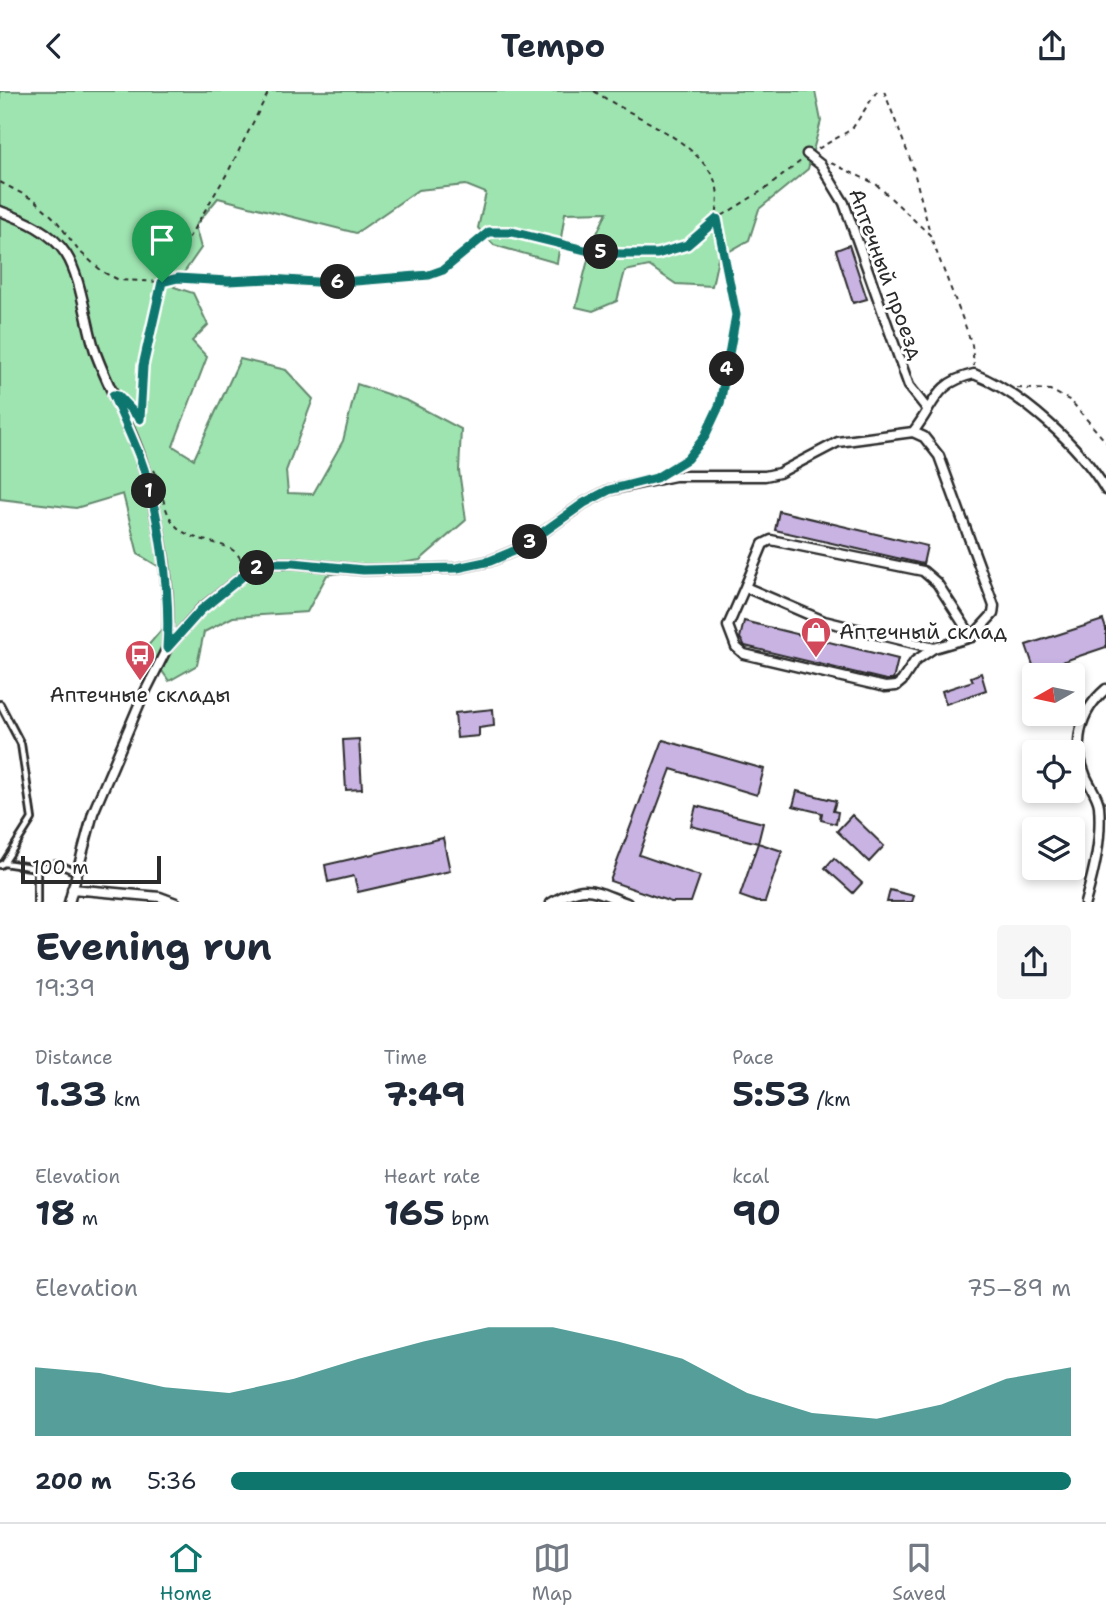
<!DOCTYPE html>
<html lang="en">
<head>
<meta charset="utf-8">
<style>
	:root { --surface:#fff; --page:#f6f6f7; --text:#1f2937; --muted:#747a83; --line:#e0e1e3; --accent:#0f766e }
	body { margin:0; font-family:"Shantell Sans",sans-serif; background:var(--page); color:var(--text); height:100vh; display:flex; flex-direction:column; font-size:26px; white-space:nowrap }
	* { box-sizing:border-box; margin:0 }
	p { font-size:23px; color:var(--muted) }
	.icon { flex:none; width:38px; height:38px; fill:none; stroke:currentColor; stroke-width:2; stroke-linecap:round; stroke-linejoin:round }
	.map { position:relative; height:811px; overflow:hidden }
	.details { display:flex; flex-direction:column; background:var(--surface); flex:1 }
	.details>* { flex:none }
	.needle { width:46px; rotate:261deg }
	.buttons { position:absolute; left:1022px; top:572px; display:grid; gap:14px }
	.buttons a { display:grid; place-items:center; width:63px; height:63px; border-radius:7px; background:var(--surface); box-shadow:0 4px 10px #0003; font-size:35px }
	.scale { position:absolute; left:21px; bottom:18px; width:140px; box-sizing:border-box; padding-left:7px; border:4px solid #2b2b2b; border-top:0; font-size:19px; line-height:24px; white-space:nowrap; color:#2b2b2b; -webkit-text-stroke:5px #fff; paint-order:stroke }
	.pin { position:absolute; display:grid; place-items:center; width:60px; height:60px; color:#fff; margin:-72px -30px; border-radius:50% 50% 50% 0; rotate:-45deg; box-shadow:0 0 7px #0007 }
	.pin .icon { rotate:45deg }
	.km { position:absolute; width:35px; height:35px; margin:-18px; border-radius:50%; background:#222; color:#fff; font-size:19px; line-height:35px; text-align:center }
	.round { display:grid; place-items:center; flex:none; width:74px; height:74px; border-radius:7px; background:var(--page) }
	.overview { display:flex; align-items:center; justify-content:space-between; height:119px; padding:0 35px }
	h1 { font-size:38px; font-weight:700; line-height:52px }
	.stats { display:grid; grid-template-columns:repeat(3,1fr); gap:10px; height:119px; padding:7px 35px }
	.stats div { display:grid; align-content:center }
	.stats b { font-size:35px; font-weight:700 }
	.stats small { font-size:19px; font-weight:400 }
	.stats p { font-size:19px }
	.chart { height:196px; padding:14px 35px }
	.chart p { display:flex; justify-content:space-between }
	.chart svg { width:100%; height:126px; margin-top:7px; fill:var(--accent); opacity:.7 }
	ul { padding:0 35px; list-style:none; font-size:23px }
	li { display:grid; grid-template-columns:112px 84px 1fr; align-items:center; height:52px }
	li i { height:18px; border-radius:9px; background:var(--accent) }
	header { display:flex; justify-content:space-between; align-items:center; height:91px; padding:0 35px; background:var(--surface); font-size:32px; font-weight:700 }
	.dock { display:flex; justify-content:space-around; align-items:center; height:98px; border-top:2px solid var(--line); background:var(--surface); font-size:19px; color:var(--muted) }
	.dock a { display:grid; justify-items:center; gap:4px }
	.dock .on { color:var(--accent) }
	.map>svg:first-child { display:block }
</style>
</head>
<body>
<header><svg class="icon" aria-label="back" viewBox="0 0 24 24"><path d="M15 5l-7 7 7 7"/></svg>Tempo<svg class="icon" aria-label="share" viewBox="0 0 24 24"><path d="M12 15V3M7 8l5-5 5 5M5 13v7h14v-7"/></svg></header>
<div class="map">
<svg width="1106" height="812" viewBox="0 0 1106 812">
	<rect width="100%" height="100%" fill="#fff"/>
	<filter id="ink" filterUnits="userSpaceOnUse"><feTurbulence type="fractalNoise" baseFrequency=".0143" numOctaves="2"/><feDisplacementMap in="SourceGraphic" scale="14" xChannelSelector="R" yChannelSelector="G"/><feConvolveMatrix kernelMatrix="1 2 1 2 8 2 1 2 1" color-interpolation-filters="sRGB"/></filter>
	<g filter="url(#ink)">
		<path fill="#9ee4b0" stroke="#64886e" stroke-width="2" d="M0 0H815L821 30 808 78 759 118 749 149 718 167 712 195 676 193 649 175 625 180 617 210 593 220 576 216 592 153 607 121 565 122 557 172 494 154 478 137 486 102 466 94 418 99 356 142 218 107 195 135 201 157 174 196 193 202 208 234 192 250 207 266 173 355 194 368 240 268 286 279 313 308 286 380 288 402 313 403 343 350 357 293 408 310 461 338 459 380 466 429 420 469 327 484 307 521 233 526 204 541 197 574 169 590 146 557 173 525 166 480 138 463 123 403 76 417 0 408Z"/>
		<path fill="#c8b3e2" stroke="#2b2b2b" stroke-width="2" d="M849 154 867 208 853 212 836 159Z
			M779 420 927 455 923 473 775 439Z
			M1103 529 1106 538V556L1035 580 1026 554Z
			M744 530 898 568 893 589H886L745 555 740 547Z
			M981 582 986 599 946 613 942 600 973 590 971 586Z
			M493 618 494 635 479 637V645L457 647 455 622Z
			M359 648 362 698 346 699 343 649Z
			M663 649 764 678 757 704 671 678 639 764 700 785 691 811H671L610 790Z
			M797 700 836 710 833 720 838 721 836 733 821 729 822 722 793 715Z
			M696 715 763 732 758 752 691 735Z
			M852 724 884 755 869 771 837 740Z
			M443 747 450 780 358 801 354 785 328 791 325 774Z
			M758 752 782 760 765 811H757L740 805Z
			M834 767 862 792 853 802 825 777Z
			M890 799 914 805 912 811H887Z"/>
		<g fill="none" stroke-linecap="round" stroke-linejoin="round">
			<g stroke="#2b2b2b" stroke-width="10">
				<path id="service" d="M0 613 21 653 32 728 4 772
					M0 774 4 772 37 777V812
					M37 777 58 773 76 781"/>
			</g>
			<g stroke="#2b2b2b" stroke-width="13">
				<path id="minor" d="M807 63 821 74 844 112 909 295 928 319
					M0 120C24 129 51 140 66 163 81 186 86 232 95 260 108 297 129 331 141 368 159 427 172 495 167 557
					M913 341C936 312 934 292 974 283 1022 302 1080 355 1106 399
					M745 496 763 453 771 449 923 480 937 492 972 546
					M72 798 160 806 176 812
					M69 812 93 722 141 609 167 557 201 518 249 480 275 472H293L363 479 457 477 490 470 521 457 584 412 609 399 675 385H765L779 382 838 351 913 341 924 346 939 365 994 515 993 523 972 546 934 557 915 570 902 590 896 595 885 596 744 563 736 556 728 535 745 496 824 530 934 557
					M551 812C587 791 591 799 627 812
					M1085 812C1094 780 1102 748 1099 715 1098 705 1090 695 1086 686 1072 653 1079 621 1106 598"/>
			</g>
			<path stroke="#2b2b2b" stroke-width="2" stroke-dasharray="5 5" stroke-linecap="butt" d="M594 0C632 26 681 41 708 78 724 100 715 112 717 135 719 164 735 195 736 224 736 236 732 249 730 261 723 306 714 351 673 377
				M884 0 912 73 930 142
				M818 58 852 38 877 0
				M831 72 876 93 930 144 965 234 972 254 974 275
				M0 91 36 110 56 129 78 159 103 181 119 189 162 191 178 187 228 189 270 188 331 192 429 184 443 179 489 141H512L589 160 620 163H657L687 154 717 128 768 96 802 69
				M1017 297 1050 299 1071 310 1106 351
				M132 322 140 328V338
				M140 328 143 275 162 191 228 81 269 0
				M154 379C163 397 162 421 177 436 192 451 218 449 234 460 238 463 241 469 244 473"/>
			<use href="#service" stroke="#fff" stroke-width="4.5"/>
			<use href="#minor" stroke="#fff" stroke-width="8"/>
		</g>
	</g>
	<g fill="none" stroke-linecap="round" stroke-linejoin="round" filter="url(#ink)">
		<g stroke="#fff" stroke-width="14">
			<path id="route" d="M717 128 736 224 720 313 704 347 687 368 656 387 609 399 584 412 521 457 490 470 457 477 363 479 293 472H275L249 480 201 519 167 557C171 501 159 417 139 364 131 344 122 324 113 304L118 305 140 328 143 275 162 191 178 187 228 190 270 188 331 192 429 184 443 179 489 141H512L589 160 620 163H657L687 154Z"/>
		</g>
		<use href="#route" stroke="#0f766e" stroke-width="9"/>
	</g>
	<defs>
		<g id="shop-pin" transform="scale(1.575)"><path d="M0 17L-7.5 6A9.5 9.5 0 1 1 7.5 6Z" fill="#d1495b" stroke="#fff"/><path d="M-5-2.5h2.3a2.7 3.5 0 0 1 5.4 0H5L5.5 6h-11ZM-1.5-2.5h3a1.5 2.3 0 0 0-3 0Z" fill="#fff"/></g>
		<g id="bus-pin" transform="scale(1.575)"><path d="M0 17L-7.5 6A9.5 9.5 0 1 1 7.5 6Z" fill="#d1495b" stroke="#fff"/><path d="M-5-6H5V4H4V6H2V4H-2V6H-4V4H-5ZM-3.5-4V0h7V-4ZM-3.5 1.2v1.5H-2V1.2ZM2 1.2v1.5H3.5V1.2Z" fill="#fff"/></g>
	</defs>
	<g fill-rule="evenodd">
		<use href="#shop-pin" x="816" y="541"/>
		<use href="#bus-pin" x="140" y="564"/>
	</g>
	<g text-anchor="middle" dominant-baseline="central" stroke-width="6" stroke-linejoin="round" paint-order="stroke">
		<g font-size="21" fill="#2b2b2b" stroke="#fff">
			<text transform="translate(886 183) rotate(70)">Аптечный проезд</text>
		</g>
		<g font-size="21" fill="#2b2b2b" stroke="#fff" text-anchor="start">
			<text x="839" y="541">Аптечный склад</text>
			<text x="140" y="604" text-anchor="middle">Аптечные склады</text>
		</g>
	</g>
</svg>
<div class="buttons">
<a><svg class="needle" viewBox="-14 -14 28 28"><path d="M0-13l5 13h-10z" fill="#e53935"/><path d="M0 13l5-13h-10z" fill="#747a83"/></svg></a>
<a><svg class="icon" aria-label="locate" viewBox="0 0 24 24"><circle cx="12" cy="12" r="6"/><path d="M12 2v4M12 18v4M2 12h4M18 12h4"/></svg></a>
<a><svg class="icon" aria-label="layers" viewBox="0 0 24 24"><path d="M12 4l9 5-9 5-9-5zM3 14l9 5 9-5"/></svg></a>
</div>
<div class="scale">100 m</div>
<div class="pin" style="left:162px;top:191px;background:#1e9e55"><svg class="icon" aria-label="arrive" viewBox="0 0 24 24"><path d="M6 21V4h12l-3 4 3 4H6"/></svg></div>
<b class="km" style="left:149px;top:400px">1</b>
<b class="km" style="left:257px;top:477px">2</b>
<b class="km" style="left:530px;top:451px">3</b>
<b class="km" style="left:727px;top:278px">4</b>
<b class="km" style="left:601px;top:161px">5</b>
<b class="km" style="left:338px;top:191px">6</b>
</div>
<section class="details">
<div class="overview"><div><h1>Evening run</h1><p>19:39</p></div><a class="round"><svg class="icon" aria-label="share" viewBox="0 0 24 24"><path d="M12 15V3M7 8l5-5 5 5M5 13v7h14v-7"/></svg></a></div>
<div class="stats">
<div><p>Distance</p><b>1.33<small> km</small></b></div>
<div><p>Time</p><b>7:49</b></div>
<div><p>Pace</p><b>5:53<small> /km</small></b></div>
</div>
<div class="stats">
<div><p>Elevation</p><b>18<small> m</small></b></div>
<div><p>Heart rate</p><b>165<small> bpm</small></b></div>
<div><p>kcal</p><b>90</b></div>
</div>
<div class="chart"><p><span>Elevation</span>75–89 m</p>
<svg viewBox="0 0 160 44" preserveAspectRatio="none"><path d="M0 44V20L10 22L20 27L30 29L40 24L50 17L60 11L70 6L80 6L90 11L100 17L110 29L120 36L130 38L140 33L150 24L160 20V44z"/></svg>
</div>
<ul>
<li><b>200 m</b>5:36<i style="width:100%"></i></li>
</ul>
</section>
<nav class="dock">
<a class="on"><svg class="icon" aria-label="home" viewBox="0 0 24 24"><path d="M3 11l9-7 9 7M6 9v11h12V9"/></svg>Home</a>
<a><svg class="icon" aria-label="map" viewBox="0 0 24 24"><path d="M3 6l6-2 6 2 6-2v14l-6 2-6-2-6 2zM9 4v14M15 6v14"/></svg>Map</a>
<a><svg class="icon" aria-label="saved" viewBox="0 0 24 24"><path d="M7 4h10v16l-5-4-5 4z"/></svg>Saved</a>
</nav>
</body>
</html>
